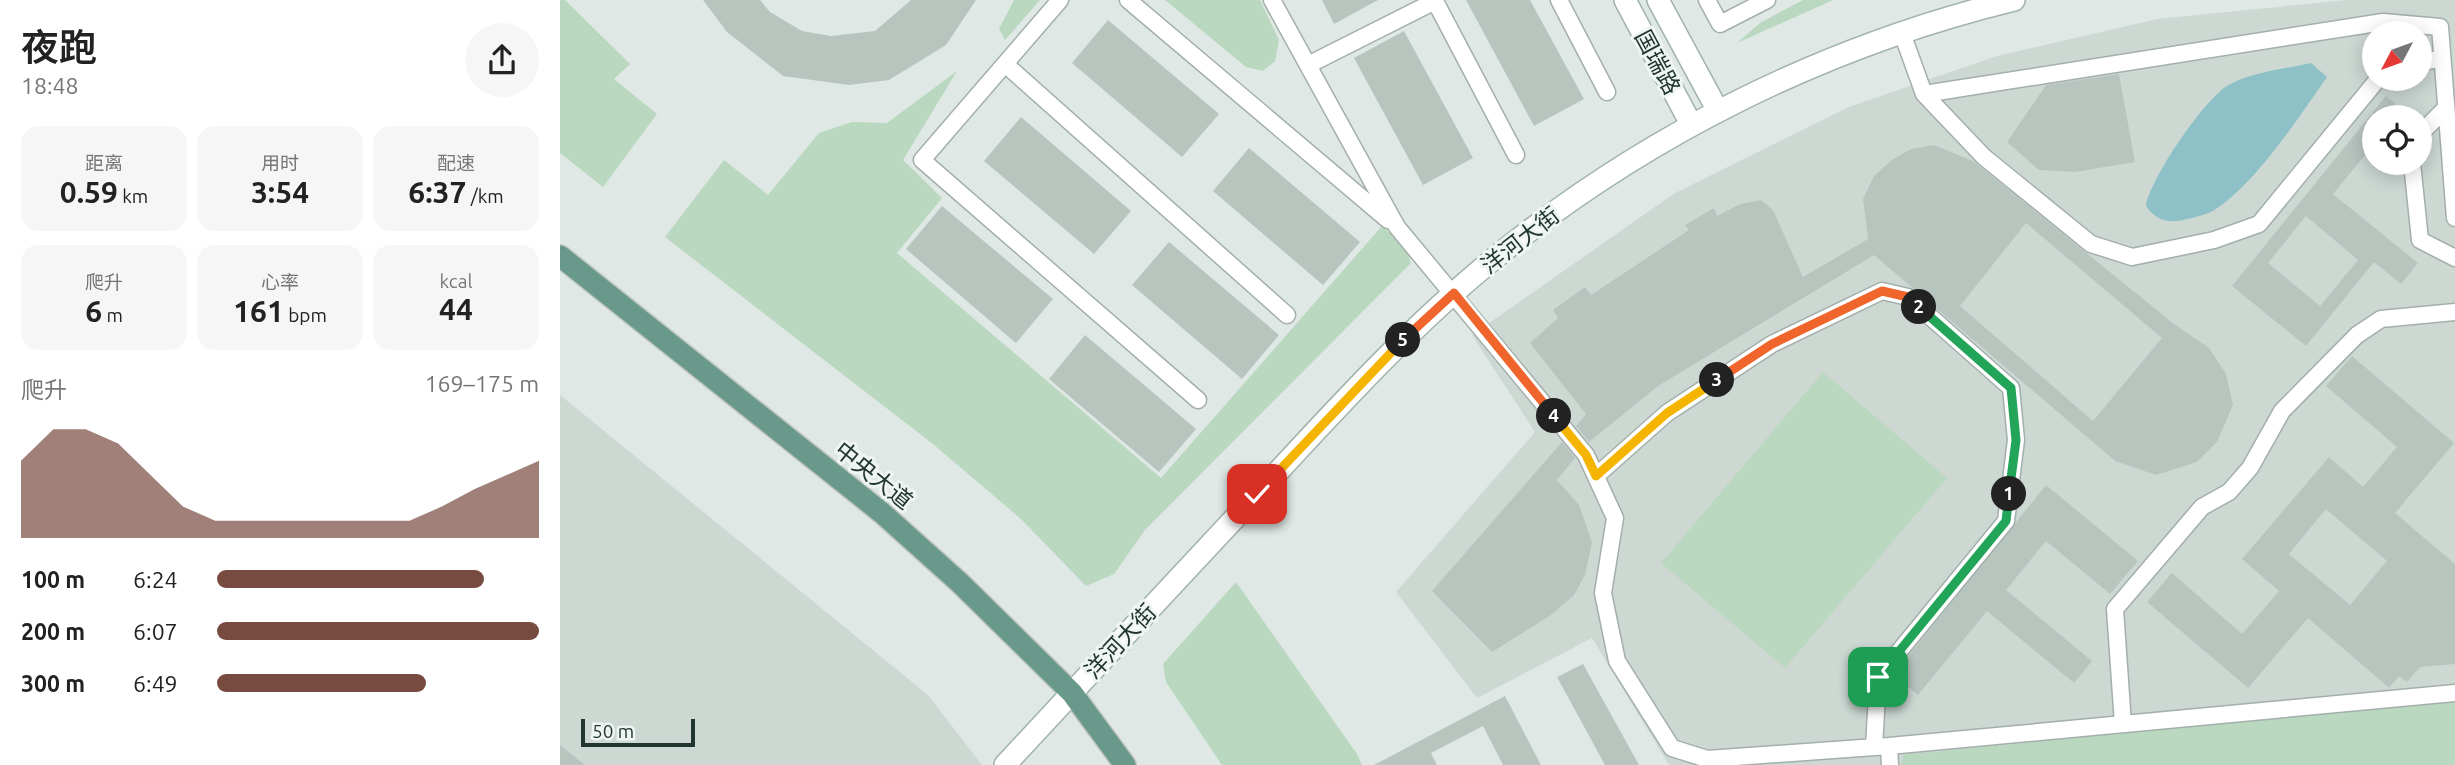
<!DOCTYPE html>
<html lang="zh">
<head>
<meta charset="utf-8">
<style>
	:root { --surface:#fff; --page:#f6f6f6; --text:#222; --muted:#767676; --accent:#784b40 }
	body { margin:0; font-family:Ubuntu,"Noto Sans SC",sans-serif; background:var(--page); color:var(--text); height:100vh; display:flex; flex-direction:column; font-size:26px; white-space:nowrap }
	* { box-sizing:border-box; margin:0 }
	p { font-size:23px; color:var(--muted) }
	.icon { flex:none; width:38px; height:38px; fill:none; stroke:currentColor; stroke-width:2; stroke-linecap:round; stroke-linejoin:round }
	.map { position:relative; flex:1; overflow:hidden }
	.side { display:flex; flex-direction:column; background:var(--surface); width:560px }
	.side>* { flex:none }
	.needle { width:46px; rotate:229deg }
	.tools { position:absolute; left:1802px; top:21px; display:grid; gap:14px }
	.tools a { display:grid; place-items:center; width:70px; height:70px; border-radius:50%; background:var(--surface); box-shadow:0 4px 18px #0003; font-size:35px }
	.scale { position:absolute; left:21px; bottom:18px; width:114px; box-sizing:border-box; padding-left:7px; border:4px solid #223630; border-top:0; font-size:19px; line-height:24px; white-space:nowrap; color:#223630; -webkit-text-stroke:5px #eff5f2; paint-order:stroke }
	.pin { position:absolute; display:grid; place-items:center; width:60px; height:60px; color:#fff; margin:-30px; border-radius:14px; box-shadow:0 4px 10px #0006 }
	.km { position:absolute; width:35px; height:35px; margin:-18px; border-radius:50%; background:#222; color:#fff; font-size:19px; line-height:35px; text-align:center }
	.round { display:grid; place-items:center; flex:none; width:74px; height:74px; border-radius:37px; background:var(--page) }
	.summary { display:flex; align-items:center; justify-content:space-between; height:119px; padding:0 21px }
	h1 { font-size:38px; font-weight:600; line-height:52px }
	.metrics { display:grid; grid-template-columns:repeat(3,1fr); gap:10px; height:119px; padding:7px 21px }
	.metrics div { display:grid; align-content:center; border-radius:18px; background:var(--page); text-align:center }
	.metrics b { font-size:30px; font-weight:600 }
	.metrics small { font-size:19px; font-weight:400 }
	.metrics p { font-size:19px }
	.chart { height:196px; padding:14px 21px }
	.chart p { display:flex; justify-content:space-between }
	.chart svg { width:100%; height:126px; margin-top:7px; fill:var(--accent); opacity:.7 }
	ul { padding:0 21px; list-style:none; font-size:23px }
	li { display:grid; grid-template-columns:112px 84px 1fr; align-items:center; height:52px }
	li i { height:18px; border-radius:9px; background:var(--accent) }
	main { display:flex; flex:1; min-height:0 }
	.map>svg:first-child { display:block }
</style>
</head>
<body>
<main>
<section class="side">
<div class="summary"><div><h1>夜跑</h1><p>18:48</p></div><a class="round"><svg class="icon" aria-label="share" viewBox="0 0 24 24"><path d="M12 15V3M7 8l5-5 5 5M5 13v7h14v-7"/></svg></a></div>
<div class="metrics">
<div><p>距离</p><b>0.59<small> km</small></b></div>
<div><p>用时</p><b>3:54</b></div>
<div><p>配速</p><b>6:37<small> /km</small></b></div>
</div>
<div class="metrics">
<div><p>爬升</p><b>6<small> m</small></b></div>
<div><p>心率</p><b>161<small> bpm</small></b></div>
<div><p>kcal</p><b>44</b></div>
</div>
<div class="chart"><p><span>爬升</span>169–175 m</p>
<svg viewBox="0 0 160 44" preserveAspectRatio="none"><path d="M0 44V17L10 6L20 6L30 11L40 22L50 33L60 38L70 38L80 38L90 38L100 38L110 38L120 38L130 33L140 27L150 22L160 17V44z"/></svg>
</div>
<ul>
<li><b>100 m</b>6:24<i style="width:83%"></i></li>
<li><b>200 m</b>6:07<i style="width:100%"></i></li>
<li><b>300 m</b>6:49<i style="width:65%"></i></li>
</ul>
</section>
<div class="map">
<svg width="1895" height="765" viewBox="0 0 1895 765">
	<rect width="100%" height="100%" fill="#dfe8e4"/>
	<path fill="#cdd8d3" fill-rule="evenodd" d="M1787 0H1895V765H1109L1032 638 917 698 836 592 975 432 912 335 1115 193 1289 107 1437 56 1597 19ZM1815 33H1860V79H1815ZM1815 117H1860V163H1815Z
		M0 395 368 695 422 765H0Z"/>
	<path fill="#bad7c0" d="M0 0H5L70 64 54 79 97 114 43 187 0 153Z
		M454 0H480L445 40 439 29Z
		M605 0H700L719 40 715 61 703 71 686 67Z
		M1243 0H1273L1177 43 1200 23Z
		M397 71 343 160 382 198 337 253 601 478 822 226 846 247 851 263 585 530 554 574 526 586 461 519 373 444 105 237 164 160 208 195 259 133 292 122 327 123Z
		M1263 372 1387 478 1225 668 1101 563Z
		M676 582 797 754 802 765H662L606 682 603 664Z
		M1895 700V765H1341L1344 755Z"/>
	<path fill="#8dc1c7" d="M1751 63 1767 77C1739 117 1694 186 1653 211 1645 215 1635 217 1627 219 1610 224 1596 221 1586 206 1590 179 1643 101 1667 86 1690 72 1725 69 1751 63Z"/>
	<path fill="#b8c5bf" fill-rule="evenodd" d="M143 0H200L210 12 242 31 271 36 315 31 351 0H416L386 45 329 80 289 85 223 76 167 32Z
		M762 0H818L774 24Z
		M906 0H970L1024 99 974 126Z
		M548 20 659 114 622 157 512 63Z
		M844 31 913 158 863 185 794 58Z
		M1559 74 1575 162 1515 172 1479 170 1447 142 1486 85Z
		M1826 96 1842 109 1836 117H1815V143L1773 194 1858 263 1841 284 1814 262 1746 346 1672 286ZM1746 216 1798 260 1760 306 1708 263Z
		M461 117 571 211 534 254 424 161Z
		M1374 145 1413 161 1614 324 1649 348 1666 374 1673 405 1657 442 1637 462 1596 475 1555 461 1314 255 1098 386 1029 442 1016 426 1026 414 970 343 998 318 993 310 1025 287 1031 295 1129 230 1125 225 1154 208 1157 216 1180 204 1201 200 1213 210 1243 277 1308 239 1303 199 1314 176 1332 160 1351 149ZM1466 223 1602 338 1533 421 1400 306Z
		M689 148 800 242 763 285 653 191Z
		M382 206 493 299 456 343 346 249Z
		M609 242 719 335 682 379 572 285Z
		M525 335 636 429 599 472 489 379Z
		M1792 356 1894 443 1835 513 1895 564V664L1860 667 1847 682 1839 676 1829 688 1748 618 1688 688 1587 602 1612 573 1682 634 1719 591 1682 559 1769 457 1803 487 1837 447 1766 386ZM1766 509 1827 561 1790 605 1729 554Z
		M1002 442 1015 458 997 480 1019 505 1032 542 1025 575 1014 595 991 615 932 652 872 591Z
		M1486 485 1578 561 1550 594 1486 541 1446 590 1532 661 1514 683 1427 611 1358 695 1333 675Z
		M1023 664 1079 765H1045L997 677Z
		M945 696 981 765H943L923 726 871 753 877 765H814Z
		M0 745 25 765H0Z"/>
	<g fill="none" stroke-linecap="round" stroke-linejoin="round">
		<g stroke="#a3afaa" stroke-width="19">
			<path id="street" d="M500 0 362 160 638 400
				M568 0 828 220
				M712 0 837 227 1026 455 1055 518 1043 593 1057 661 1112 748 1147 759 1329 746
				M999 0 1047 92
				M1147 0 1160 24 1207 0
				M1342 33 1364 94 1823 22 1880 27 1895 218
				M1860 63 1882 58
				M445 64 727 315
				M748 65 875 1 956 155
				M1364 94 1424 157 1531 244 1572 257 1654 240 1699 224 1818 79
				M1860 134 1886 108
				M1852 163 1860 240 1895 258
				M1036 476 1107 413 1212 344 1322 291 1348 297 1451 388 1456 440 1446 521 1318 677 1314 747
				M1563 724 1555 609 1642 507 1669 492 1690 468 1722 411 1797 335 1821 319 1895 312
				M1330 765 1329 746 1895 693"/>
		</g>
		<g stroke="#a0b3ab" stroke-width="24">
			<path id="secondary" d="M1065 0 1131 124
				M1098 0 1158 111
				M445 765C530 673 616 581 701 490 776 409 850 327 936 257 1086 135 1265 46 1454 0"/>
		</g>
		<g stroke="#bdc3c1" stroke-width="24">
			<path id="primary" d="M0 256 322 513 400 583 512 693 565 765"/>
		</g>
		<use href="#street" stroke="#fff" stroke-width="16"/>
		<use href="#secondary" stroke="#fff" stroke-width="21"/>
		<use href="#primary" stroke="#69998a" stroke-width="21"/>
	</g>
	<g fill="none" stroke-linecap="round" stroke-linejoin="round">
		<g stroke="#fff" stroke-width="14">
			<path id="split-1" d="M1318 677 1446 521 1449 494"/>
		</g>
		<g stroke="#fff" stroke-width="14">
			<path id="split-2" d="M1359 307 1451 388 1456 440 1449 494"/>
		</g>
		<g stroke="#fff" stroke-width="14">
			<path id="split-3" d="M1157 380 1212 344 1322 291 1348 297 1359 307"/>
		</g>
		<g stroke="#fff" stroke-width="14">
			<path id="split-4" d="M994 416 1026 455 1036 476 1107 413 1157 380"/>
		</g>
		<g stroke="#fff" stroke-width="14">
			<path id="split-5" d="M843 340 894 293 994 416"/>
		</g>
		<g stroke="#fff" stroke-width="14">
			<path id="split-6" d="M697 494 843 340"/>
		</g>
		<use href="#split-1" stroke="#22a559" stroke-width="9"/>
		<use href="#split-2" stroke="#22a559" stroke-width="9"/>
		<use href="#split-3" stroke="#f0652b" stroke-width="9"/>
		<use href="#split-4" stroke="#f5b400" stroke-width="9"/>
		<use href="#split-5" stroke="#f0652b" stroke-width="9"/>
		<use href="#split-6" stroke="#f5b400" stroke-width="9"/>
	</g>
	<g text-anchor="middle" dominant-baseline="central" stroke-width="6" stroke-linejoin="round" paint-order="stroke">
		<g font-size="23" fill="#223630" stroke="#eff5f2">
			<text transform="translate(1098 62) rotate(62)">国瑞路</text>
			<text transform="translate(960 240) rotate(-38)">洋河大街</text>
			<text transform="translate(314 475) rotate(39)">中央大道</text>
			<text transform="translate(560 641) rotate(-47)">洋河大街</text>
		</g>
	</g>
</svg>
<div class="tools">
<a><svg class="needle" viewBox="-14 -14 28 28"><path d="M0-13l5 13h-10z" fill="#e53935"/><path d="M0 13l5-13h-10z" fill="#767676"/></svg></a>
<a><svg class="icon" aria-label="locate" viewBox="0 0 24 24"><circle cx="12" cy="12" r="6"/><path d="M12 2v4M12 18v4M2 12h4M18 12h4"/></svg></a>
</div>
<div class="scale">50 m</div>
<div class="pin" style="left:1318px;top:677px;background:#1e9e55"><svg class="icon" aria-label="arrive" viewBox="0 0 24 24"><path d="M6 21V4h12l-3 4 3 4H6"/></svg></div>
<div class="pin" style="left:697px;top:494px;background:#d93025"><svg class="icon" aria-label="check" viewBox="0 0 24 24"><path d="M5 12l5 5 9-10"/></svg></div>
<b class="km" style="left:1449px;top:494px">1</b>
<b class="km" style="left:1359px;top:307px">2</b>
<b class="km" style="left:1157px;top:380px">3</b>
<b class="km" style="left:994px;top:416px">4</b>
<b class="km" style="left:843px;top:340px">5</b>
</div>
</main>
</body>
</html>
